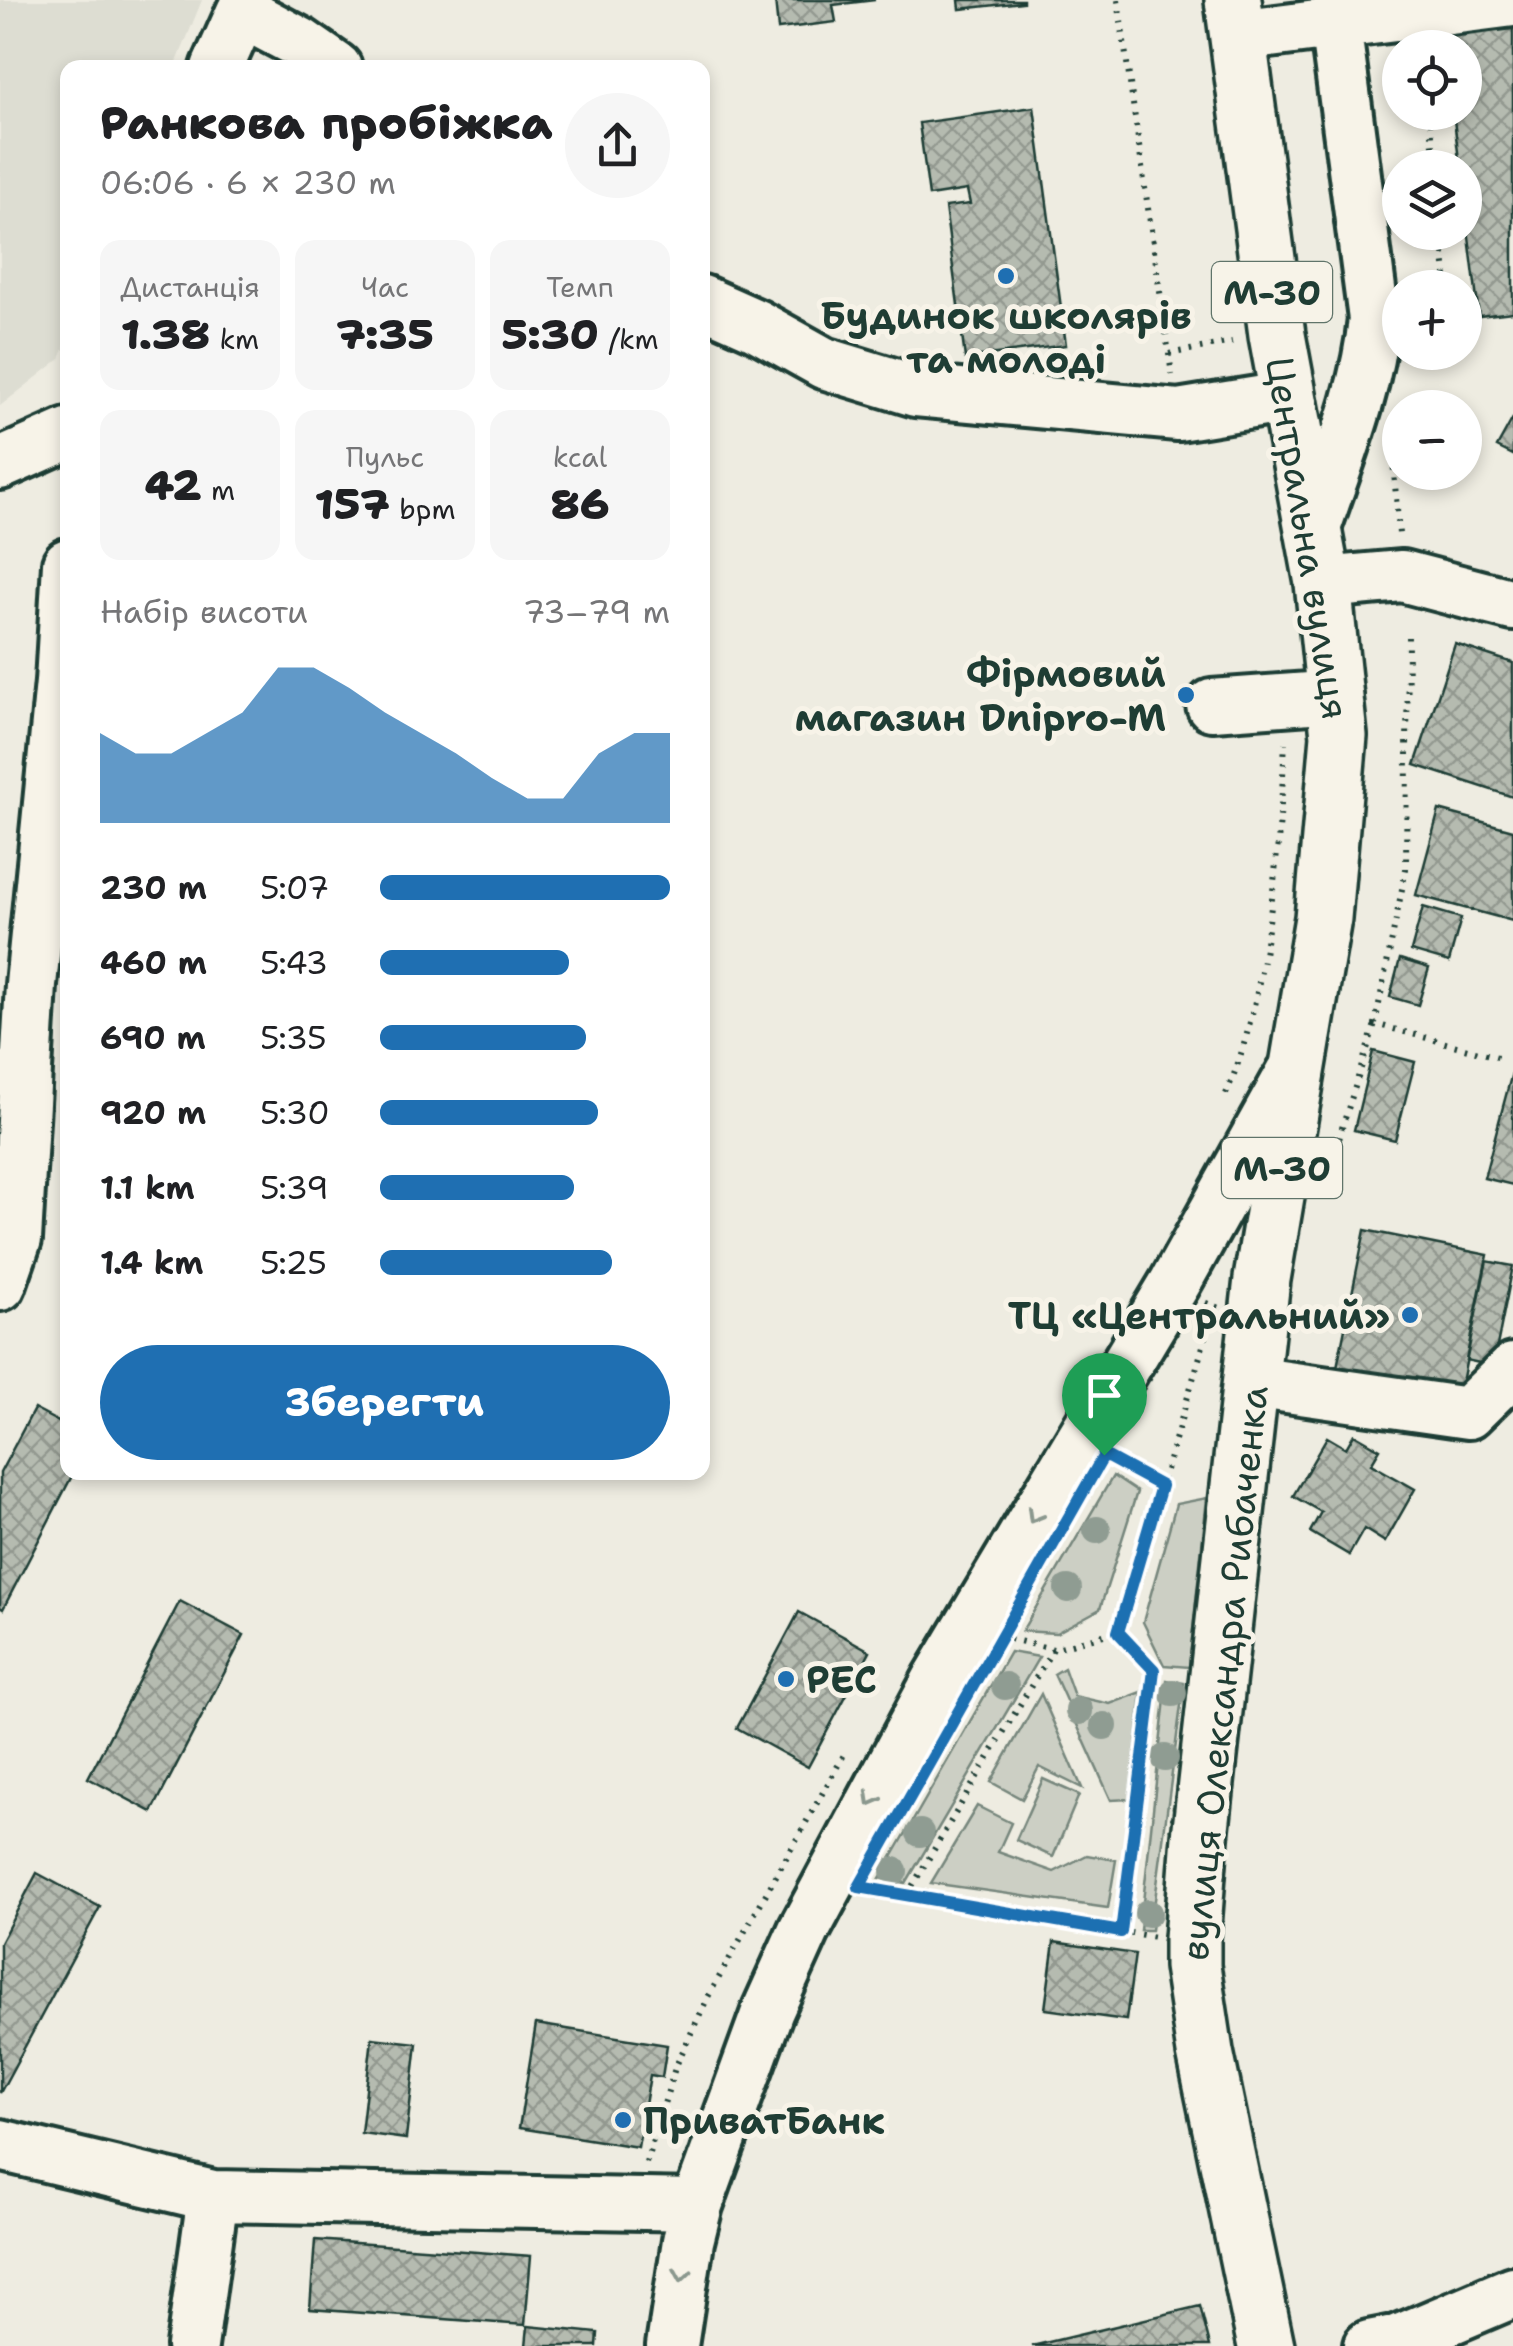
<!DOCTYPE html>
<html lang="uk">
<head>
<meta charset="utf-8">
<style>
	:root { --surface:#fff; --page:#f6f6f6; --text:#202124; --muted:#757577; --accent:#1f6fb2 }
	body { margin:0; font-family:"Shantell Sans",sans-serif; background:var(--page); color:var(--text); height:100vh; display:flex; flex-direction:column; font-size:38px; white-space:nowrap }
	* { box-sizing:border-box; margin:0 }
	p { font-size:32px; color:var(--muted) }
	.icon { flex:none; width:55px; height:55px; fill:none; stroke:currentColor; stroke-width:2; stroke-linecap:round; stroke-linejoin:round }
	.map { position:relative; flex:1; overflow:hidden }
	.side { position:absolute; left:60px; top:60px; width:650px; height:1420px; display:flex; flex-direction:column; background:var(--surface); border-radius:20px; box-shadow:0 5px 15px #0003 }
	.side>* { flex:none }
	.buttons { position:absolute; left:1382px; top:30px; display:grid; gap:20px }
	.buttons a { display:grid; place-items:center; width:100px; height:100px; border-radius:50%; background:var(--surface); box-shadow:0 5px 15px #0003; font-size:50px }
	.pin { position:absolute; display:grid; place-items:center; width:85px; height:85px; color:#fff; margin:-102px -42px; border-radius:50% 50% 50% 0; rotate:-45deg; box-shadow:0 0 10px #0007 }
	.pin .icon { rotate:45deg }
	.round { display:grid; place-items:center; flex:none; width:105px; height:105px; border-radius:52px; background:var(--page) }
	.head { display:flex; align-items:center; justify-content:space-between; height:170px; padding:0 40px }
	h1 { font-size:45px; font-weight:800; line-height:75px }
	.metrics { display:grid; grid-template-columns:repeat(3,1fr); gap:15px; height:170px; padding:10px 40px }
	.metrics div { display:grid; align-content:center; border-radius:20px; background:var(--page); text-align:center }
	.metrics b { font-size:42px; font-weight:800 }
	.metrics small { font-size:28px; font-weight:400 }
	.metrics p { font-size:28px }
	.chart { height:280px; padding:20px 40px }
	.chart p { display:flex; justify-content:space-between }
	.chart svg { width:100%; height:180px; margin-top:10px; fill:var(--accent); opacity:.7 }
	.cta { display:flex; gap:20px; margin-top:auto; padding:20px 40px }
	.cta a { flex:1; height:115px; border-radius:60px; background:var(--accent); color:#fff; font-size:40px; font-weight:800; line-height:115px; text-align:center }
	ul { padding:0 40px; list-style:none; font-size:32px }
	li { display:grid; grid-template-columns:160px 120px 1fr; align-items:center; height:75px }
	li i { height:25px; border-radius:12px; background:var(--accent) }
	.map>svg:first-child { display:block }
</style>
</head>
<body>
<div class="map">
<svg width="1513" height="2346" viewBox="0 0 1513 2346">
	<defs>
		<pattern id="building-cross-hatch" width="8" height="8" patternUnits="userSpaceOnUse" patternTransform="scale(2.5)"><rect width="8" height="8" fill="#b5bbb0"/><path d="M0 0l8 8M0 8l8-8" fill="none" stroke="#939990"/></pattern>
	</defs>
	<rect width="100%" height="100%" fill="#eeece1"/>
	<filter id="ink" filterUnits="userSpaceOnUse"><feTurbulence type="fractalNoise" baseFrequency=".01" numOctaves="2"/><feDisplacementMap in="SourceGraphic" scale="20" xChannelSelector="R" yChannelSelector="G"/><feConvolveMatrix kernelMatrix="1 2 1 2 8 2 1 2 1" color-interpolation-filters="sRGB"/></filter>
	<g filter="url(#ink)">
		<path fill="#ddddd2" d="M0 0H202L175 67 68 68 67 341 60 359 0 406Z"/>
		<path fill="#cccfc4" stroke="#76867c" stroke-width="2.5" d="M1113 1476 1137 1492 1100 1609 1056 1633 1022 1631Z
			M1207 1498 1189 1667 1164 1665 1143 1622 1176 1504Z
			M1010 1652 1039 1657 906 1883 880 1878Z
			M1064 1668 1074 1696 1110 1704 1142 1692 1130 1799 1111 1800 1054 1674Z
			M1167 1680 1184 1683 1151 1930H1140Z
			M1041 1694 1082 1788 1039 1767 1022 1799 991 1782Z
			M1043 1779 1079 1795 1053 1857 1016 1840Z
			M977 1806 1011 1823 998 1852 1054 1872 1087 1855 1116 1860 1108 1908 931 1883Z"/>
		<path fill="url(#building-cross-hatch)" stroke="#1f3d34" stroke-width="2.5" d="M775 0H875L833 5 836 22 778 29Z
			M959 0H1023V2L960 9Z
			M1513 24V312L1479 316 1465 205V168H1460L1453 112H1465V48H1445L1443 33Z
			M1034 107 1066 345 965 358 945 207 970 204 967 190 929 196 919 123Z
			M1513 418V455L1497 447Z
			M1455 644 1513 663V797L1415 765Z
			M1439 810 1513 830V921L1416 895Z
			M1423 907 1461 918 1449 962 1411 951Z
			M1400 959 1429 968 1418 1005 1390 997Z
			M1373 1051 1415 1062 1395 1140 1354 1130Z
			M1513 1069V1185L1484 1178Z
			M1365 1230 1488 1255 1459 1397 1336 1372Z
			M1486 1261 1513 1266 1493 1366 1466 1360Z
			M34 1409 68 1427V1472H74L3 1609 0 1607V1473Z
			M1354 1434 1380 1449 1371 1464 1415 1489 1385 1542 1364 1529 1349 1555 1310 1532 1321 1512 1293 1496 1327 1437 1346 1448Z
			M180 1601 244 1635 152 1812 88 1778Z
			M799 1612 870 1651 808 1767 737 1728Z
			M37 1873 100 1907 0 2093V1943Z
			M1054 1942 1135 1954 1126 2020 1045 2009Z
			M536 2024 667 2045 662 2077 650 2075 638 2147 519 2128Z
			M372 2038 417 2043 406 2139 361 2133Z
			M315 2240 531 2256 525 2325 310 2309Z
			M1200 2306 1210 2346H1032Z
			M528 2326 598 2333 597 2346H526Z"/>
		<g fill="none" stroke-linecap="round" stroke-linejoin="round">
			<g stroke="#1f3d34" stroke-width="58">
				<path id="minor" d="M242 12 300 43 336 68
					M1238 36 1513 1
					M217 68 242 12
					M702 301 756 325 824 363 916 391 1178 415 1289 397
					M0 464 68 434
					M1315 528C1338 460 1367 391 1374 319L1335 24
					M1323 583 1402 576 1513 605
					M1212 705 1337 696
					M0 1285 16 1239 31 985 61 682 68 564
					M1252 1382 1468 1413 1513 1369
					M0 2145 213 2196 697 2205
					M192 2346 213 2196
					M672 2346 688 2241 697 2205 768 2010 804 1930 939 1678 1175 1283 1292 1073
					M1369 2346 1400 2340 1513 2292"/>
			</g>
			<g stroke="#1f3d34" stroke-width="62">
				<path id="highway" d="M1233 0 1277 335 1323 583 1339 736 1323 918 1262 1279 1200 1837 1192 1939V1966L1205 2052 1266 2346"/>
			</g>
			<path stroke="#1f3d34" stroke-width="6" stroke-dasharray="2.5 8" stroke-linecap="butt" d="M1118 0 1172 375
				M1430 112 1435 168
				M1442 232 1447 288
				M1169 354 1232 342
				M1392 447 1399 534
				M1408 637 1406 869 1375 1024 1505 1059
				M1226 1094C1268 999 1279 847 1285 743
				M1328 1190 1341 1131 1375 1024
				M1196 1299 1232 1313 1194 1676 1173 1819 1167 1939 859 1887 998 1637Z
				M1118 1463 1161 1486
				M1118 1631 1206 1336
				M1010 1639 1053 1649
				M907 1895 1053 1649 1118 1631 1154 1670 1121 1932
				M646 2163 675 2068 708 1997 845 1753"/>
			<use href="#minor" stroke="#f7f3e8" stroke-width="50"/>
			<use href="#highway" stroke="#f7f3e8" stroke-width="55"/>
		</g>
		<g fill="#8f9c92">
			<circle cx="1097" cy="1530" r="14"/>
			<circle cx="1068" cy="1589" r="14"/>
			<circle cx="1005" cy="1686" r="14"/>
			<circle cx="1173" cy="1693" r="14"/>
			<circle cx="1079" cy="1711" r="14"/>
			<circle cx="1104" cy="1726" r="14"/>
			<circle cx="1165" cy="1758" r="14"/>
			<circle cx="920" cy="1833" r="14"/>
			<circle cx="894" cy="1871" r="14"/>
			<circle cx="1148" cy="1913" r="14"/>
		</g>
		<defs><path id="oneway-chevron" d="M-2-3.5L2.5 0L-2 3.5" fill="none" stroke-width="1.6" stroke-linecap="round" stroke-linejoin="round" transform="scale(2.5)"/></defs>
		<g stroke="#8b988e">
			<use href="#oneway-chevron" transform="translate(1034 1516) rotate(120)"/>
			<use href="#oneway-chevron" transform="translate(872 1799) rotate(119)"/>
			<use href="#oneway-chevron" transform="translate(682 2275) rotate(99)"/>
		</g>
	</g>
	<g fill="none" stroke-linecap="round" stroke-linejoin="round" filter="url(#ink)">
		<g stroke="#fff" stroke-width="20">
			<path id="route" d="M1104 1455 1161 1486 1118 1632 1154 1670 1121 1932 859 1887Z"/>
		</g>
		<use href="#route" stroke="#1f6fb2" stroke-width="12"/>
	</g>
	<g fill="#1f6fb2" stroke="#f7f3e8" stroke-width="4">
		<circle cx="1006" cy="276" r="10"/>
		<circle cx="1186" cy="695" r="10"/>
		<circle cx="1410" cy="1315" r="10"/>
		<circle cx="786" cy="1679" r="10"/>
		<circle cx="623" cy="2120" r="10"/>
	</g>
	<g text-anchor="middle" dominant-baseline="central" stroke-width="10" stroke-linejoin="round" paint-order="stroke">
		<g fill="#f7f3e8" stroke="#60746a" stroke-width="2.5">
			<rect x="1212" y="262" width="120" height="60" rx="8"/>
			<rect x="1222" y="1138" width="120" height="60" rx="8"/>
		</g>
		<g font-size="35" font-weight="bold" fill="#1f3d34">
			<text x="1272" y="292">М-30</text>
			<text x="1282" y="1168">М-30</text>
		</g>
		<g font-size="38" font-weight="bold" fill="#1f3d34" stroke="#f7f3e8" text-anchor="end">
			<text x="1006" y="315" text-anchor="middle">Будинок школярів<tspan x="1006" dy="44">та молоді</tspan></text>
			<text x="1166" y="673">Фірмовий<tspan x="1166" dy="44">магазин Dnipro-M</tspan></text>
			<text x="1390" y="1315">ТЦ «Центральний»</text>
			<text x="806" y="1679" text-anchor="start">РЕС</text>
			<text x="643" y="2120" text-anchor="start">ПриватБанк</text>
		</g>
		<g font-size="38" fill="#1f3d34" stroke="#f7f3e8">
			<text transform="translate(1308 538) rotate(81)">Центральна вулиця</text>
			<text transform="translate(1224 1673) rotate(-84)">вулиця Олександра Рибаченка</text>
		</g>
	</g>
</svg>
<div class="buttons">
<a><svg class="icon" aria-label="locate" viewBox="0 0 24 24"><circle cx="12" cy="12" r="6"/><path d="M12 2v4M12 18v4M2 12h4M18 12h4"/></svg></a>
<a><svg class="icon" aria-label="layers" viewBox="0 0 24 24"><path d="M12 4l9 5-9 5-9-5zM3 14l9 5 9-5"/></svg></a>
<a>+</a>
<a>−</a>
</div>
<div class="pin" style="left:1104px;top:1455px;background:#1e9e55"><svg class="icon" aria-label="arrive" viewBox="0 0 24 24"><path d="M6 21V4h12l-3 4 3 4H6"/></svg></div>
<section class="side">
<div class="head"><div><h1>Ранкова пробіжка</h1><p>06:06 · 6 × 230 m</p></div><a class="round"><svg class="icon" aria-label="share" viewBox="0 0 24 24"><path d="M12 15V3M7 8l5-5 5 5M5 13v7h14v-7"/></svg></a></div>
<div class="metrics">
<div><p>Дистанція</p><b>1.38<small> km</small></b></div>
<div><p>Час</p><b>7:35</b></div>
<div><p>Темп</p><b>5:30<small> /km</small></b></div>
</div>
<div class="metrics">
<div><b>42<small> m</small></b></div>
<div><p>Пульс</p><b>157<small> bpm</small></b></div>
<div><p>kcal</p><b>86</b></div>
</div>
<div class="chart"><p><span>Набір висоти</span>73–79 m</p>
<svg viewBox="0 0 160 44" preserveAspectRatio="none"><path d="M0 44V22L10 27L20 27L30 22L40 17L50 6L60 6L70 11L80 17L90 22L100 27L110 33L120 38L130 38L140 27L150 22L160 22V44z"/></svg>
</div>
<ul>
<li><b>230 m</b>5:07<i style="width:100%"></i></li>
<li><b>460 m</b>5:43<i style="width:65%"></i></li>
<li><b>690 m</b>5:35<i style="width:71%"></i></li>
<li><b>920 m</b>5:30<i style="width:75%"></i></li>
<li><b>1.1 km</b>5:39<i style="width:67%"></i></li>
<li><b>1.4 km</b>5:25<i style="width:80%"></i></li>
</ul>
<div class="cta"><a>Зберегти</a></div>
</section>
</div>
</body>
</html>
